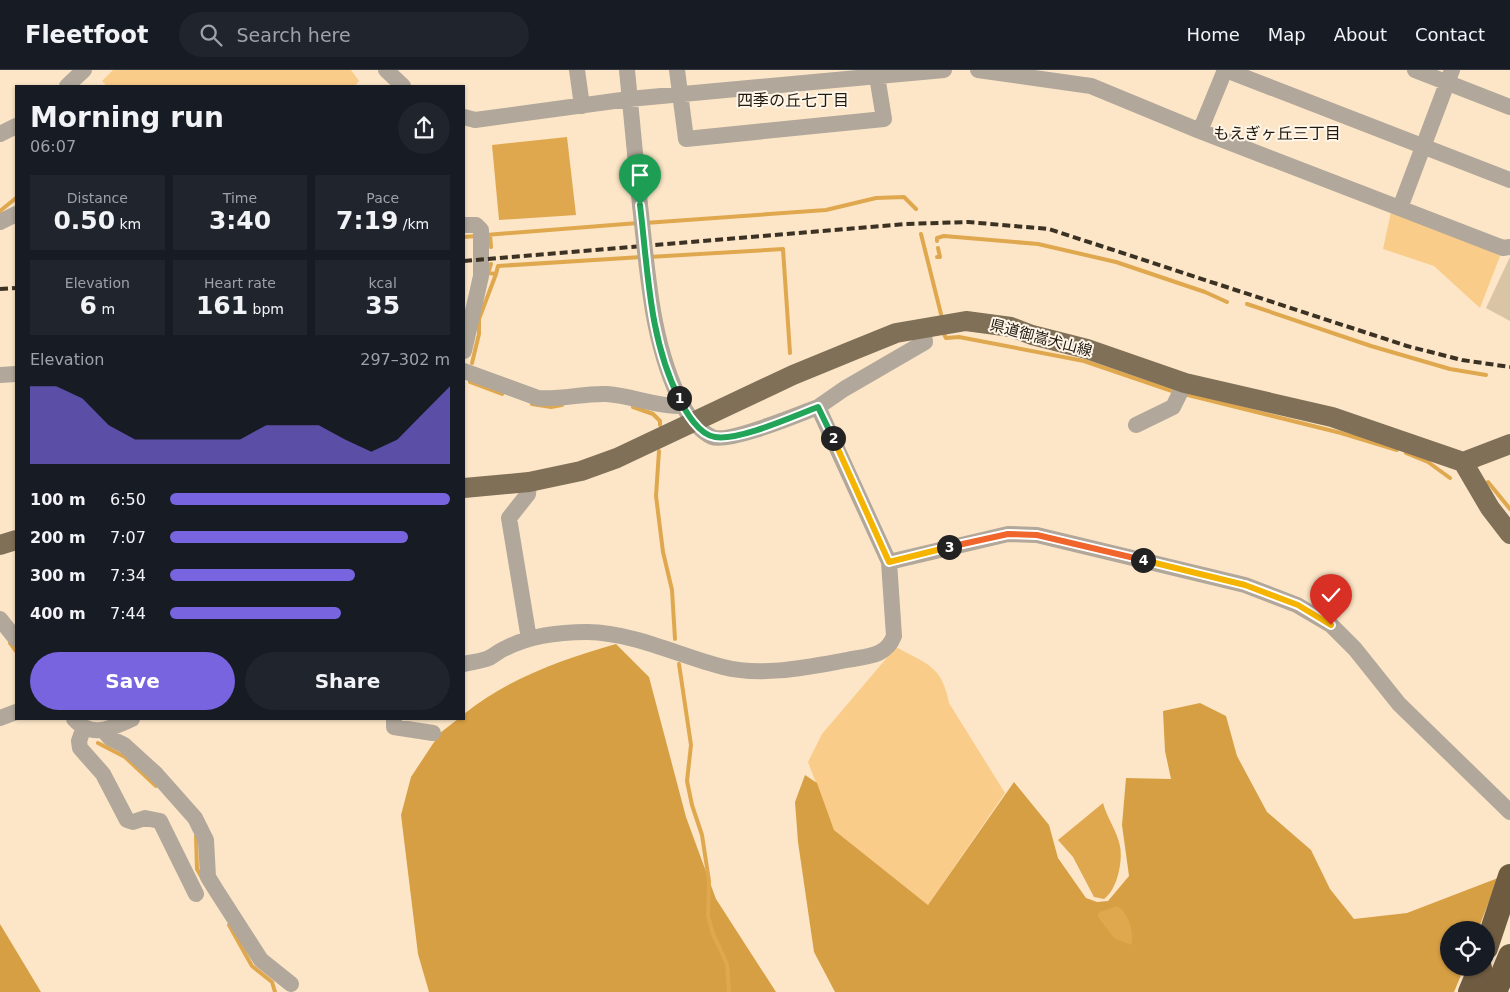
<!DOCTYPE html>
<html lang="en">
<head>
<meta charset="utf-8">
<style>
	:root { --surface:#171b24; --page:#20242c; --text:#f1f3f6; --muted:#9ea1a6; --line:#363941; --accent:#7864df }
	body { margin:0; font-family:"DejaVu Sans","Noto Sans JP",sans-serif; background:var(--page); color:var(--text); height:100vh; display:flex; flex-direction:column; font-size:19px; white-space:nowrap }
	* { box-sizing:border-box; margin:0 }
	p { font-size:16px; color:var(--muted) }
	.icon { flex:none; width:28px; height:28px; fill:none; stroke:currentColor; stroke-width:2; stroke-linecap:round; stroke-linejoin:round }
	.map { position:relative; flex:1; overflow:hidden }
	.sheet { position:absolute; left:15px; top:15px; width:450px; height:635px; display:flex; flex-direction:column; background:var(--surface); border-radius:0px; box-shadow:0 1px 4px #0004 }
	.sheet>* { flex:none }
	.controls { position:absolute; left:1440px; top:851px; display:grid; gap:10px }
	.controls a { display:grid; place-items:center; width:55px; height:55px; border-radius:50%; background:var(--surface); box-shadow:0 1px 4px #0004; font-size:25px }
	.pin { position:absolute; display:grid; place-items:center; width:42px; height:42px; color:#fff; margin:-51px -21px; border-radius:50% 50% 50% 0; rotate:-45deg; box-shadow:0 0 5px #0007 }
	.pin .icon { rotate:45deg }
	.km { position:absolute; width:25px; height:25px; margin:-12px; border-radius:50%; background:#222; color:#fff; font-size:14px; line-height:25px; text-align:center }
	.round { display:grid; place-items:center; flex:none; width:52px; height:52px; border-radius:26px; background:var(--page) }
	.head { display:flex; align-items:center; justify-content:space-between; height:85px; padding:0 15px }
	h1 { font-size:28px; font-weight:700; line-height:38px }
	.metrics { display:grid; grid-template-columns:repeat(3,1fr); gap:8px; height:85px; padding:5px 15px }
	.metrics div { display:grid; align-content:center; border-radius:0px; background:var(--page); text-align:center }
	.metrics b { font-size:25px; font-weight:700 }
	.metrics small { font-size:14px; font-weight:400 }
	.metrics p { font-size:14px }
	.chart { height:140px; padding:10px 15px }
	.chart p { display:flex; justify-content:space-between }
	.chart svg { width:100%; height:90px; margin-top:5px; fill:var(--accent); opacity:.7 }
	.primary-button { display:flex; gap:10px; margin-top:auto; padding:10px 15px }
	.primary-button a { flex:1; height:58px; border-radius:30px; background:var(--accent); color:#fff; font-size:20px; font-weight:700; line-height:58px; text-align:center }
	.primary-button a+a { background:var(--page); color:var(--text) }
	ul { padding:0 15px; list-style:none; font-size:16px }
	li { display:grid; grid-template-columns:80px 60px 1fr; align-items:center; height:38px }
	li i { height:12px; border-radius:6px; background:var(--accent) }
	header { display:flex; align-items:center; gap:30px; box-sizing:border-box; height:70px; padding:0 25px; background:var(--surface); border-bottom:1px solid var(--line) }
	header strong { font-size:24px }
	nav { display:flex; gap:28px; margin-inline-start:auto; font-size:18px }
	.search { width:350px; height:45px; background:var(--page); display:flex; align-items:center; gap:12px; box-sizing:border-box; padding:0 18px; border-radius:28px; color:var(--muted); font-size:19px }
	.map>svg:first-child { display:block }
</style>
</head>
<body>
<header>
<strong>Fleetfoot</strong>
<div class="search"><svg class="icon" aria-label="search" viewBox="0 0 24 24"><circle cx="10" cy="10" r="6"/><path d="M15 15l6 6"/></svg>Search here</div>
<nav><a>Home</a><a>Map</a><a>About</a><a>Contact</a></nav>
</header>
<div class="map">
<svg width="1510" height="922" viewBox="0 0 1510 922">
	<rect width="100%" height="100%" fill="#fce6c7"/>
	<path fill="#facc89" d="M113 0H351L359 11 355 16H107L102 11Z
		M1391 142 1502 181 1480 238 1434 196 1383 179Z
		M896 577C926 594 942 595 949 633L1005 723 928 835 834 760 808 692 822 664Z"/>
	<path fill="#d79f44" d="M616 574 649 607 686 747 716 829 776 922H429L418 884 401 745 411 707 440 663 458 649H464V644C507 609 563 589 616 574Z
		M1200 633 1226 646 1237 686 1267 742 1311 780 1330 819 1354 849 1407 843 1498 808 1478 860H1449V898H1464L1454 922H835L814 882 798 772 795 732 805 705 817 713 834 760 928 835 1014 712 1049 755 1058 788 1086 828 1097 832 1108 831 1129 806 1122 755 1126 708 1171 709 1165 681 1163 641Z
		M0 854 41 922H0Z"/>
	<path fill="#e0a84e" d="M567 67 576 145 499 150 492 75Z
		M1103 733C1107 748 1117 761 1120 776 1123 792 1117 820 1104 829L1094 827 1073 787 1058 770Z
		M1117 836C1128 841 1135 864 1131 875L1114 868 1098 847V843Z"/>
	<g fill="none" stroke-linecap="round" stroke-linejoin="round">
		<path stroke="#e0a84e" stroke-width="4" d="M0 141 16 128
			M645 153 826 140 876 128 904 127 916 139
			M921 164 941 244
			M486 165 638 153
			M490 165 491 177
			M464 167 476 166
			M937 171V168L944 166 1038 174 1116 192 1205 222 1227 232
			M649 187 783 179 790 283
			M937 187H940L938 178
			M491 194 488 203 496 204 498 196 642 187
			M1247 234 1371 276 1450 299 1486 305
			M944 264 946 268 959 267 1084 291 1175 322
			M472 293 479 264V249L496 204
			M470 312 502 324
			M1184 324 1341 363 1397 380
			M532 334 551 337 562 335
			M633 337 653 344 660 351V355
			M659 381 656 426 663 482 672 520 675 569
			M1406 383 1428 392 1450 408
			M1488 412 1510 439
			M10 573 16 581
			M679 594 691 675 687 711 692 735 702 765 709 811 708 846 713 864 727 894 729 922
			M98 673 125 687 156 716
			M196 766 197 799 202 808
			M229 855 252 896 272 912 275 922"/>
	</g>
	<path fill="#d9c4a5" d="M1510 187V251L1486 238Z"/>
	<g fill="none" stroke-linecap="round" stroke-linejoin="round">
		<path stroke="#b1a79a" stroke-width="16" d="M386 0 403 16
			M577 0 582 36
			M627 0 640 135
			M677 0 686 69 884 49 877 6
			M978 0 1091 16 1200 61 1503 178 1510 177
			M1226 0 1510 110
			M1415 0 1510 37
			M67 16 84 0
			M464 47 475 50 629 29 944 0
			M1200 61 1225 0
			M0 64 16 56
			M1400 138 1452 0
			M0 152 16 144
			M464 155H476L481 160V206L464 281
			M464 301 538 328C561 330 584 323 607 324 633 326 657 337 683 336 690 348 699 361 712 367 728 374 799 344 818 337L889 492 894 566C886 587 867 586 847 590 808 597 762 607 723 597 677 585 635 563 587 562 560 562 531 565 506 578 500 580 495 585 489 588 482 591 472 592 464 594
			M0 305 16 304
			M818 337 844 319 925 272 923 258
			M1136 355 1173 337 1185 313
			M889 492 1008 464 1037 465 1245 515 1297 535 1331 555 1355 579 1399 634 1510 742
			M0 549 16 569
			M529 569 509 448 528 424 529 412
			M0 648 16 642
			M74 649C92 669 111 658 132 649
			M394 649V657L433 663
			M84 657 79 671 80 678 103 704 127 750 133 752 145 748 160 751 196 824
			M104 661 110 668 124 675 156 704 195 748 206 770 208 807 216 820 261 890 291 914"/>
		<path stroke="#807058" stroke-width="20" d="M1463 392 1490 438 1510 464
			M464 418 529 412 581 401 617 388 793 305 854 280 896 263 966 251 1011 257 1032 265 1087 279 1185 313 1332 347 1463 392 1510 374
			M0 475 16 470"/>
		<path stroke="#6f5c40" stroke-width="24" d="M1486 878 1510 806
			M1470 922 1480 898
			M1495 922 1510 886"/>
		<path stroke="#3b3224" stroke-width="4" stroke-dasharray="8 4" stroke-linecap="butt" d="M464 191 905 154 968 152 1049 159 1407 276 1462 290 1510 297
			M0 219 16 218"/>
		<path stroke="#b1a79a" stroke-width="16" d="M640 135C648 204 651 274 683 336"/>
	</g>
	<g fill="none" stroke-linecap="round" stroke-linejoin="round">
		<g stroke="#fff" stroke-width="10">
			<path id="split-1" d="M640 135C648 200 649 269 679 328"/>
		</g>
		<g stroke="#fff" stroke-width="10">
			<path id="split-2" d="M679 328C685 341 699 365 715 367 739 371 794 346 818 337L833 368"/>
		</g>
		<g stroke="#fff" stroke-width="10">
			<path id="split-3" d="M833 368 889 492 949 477"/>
		</g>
		<g stroke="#fff" stroke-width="10">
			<path id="split-4" d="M949 477 1008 464 1037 465 1143 490"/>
		</g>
		<g stroke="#fff" stroke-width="10">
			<path id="split-5" d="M1143 490 1245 515 1298 535 1331 555"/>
		</g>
		<use href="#split-1" stroke="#22a559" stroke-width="6"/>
		<use href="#split-2" stroke="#22a559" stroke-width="6"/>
		<use href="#split-3" stroke="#f5b400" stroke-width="6"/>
		<use href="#split-4" stroke="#f0652b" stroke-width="6"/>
		<use href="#split-5" stroke="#f5b400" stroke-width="6"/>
	</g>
	<g text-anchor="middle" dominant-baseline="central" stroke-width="4" stroke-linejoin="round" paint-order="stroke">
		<g font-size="15" fill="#20190d" stroke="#fff6e9">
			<text transform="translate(1041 268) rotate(15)">県道御嵩犬山線</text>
		</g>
		<g font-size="16" fill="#20190d" stroke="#fff6e9">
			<text x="793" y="30">四季の丘七丁目</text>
			<text x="1277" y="63">もえぎヶ丘三丁目</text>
		</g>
	</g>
</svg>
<div class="controls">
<a><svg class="icon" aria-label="locate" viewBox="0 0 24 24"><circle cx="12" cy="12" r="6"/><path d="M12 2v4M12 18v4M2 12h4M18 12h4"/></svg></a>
</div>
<div class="pin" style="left:640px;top:135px;background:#1e9e55"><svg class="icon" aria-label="arrive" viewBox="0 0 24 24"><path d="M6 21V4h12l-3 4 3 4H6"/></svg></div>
<div class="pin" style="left:1331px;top:555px;background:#d93025"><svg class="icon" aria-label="check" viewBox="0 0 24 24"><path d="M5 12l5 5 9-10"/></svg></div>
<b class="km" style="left:679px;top:328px">1</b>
<b class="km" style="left:833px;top:368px">2</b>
<b class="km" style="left:949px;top:477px">3</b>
<b class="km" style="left:1143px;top:490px">4</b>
<section class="sheet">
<div class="head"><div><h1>Morning run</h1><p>06:07</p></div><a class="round"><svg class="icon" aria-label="share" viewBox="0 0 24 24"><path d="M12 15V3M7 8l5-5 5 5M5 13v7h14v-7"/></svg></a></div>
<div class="metrics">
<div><p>Distance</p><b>0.50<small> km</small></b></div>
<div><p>Time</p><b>3:40</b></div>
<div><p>Pace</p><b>7:19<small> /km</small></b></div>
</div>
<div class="metrics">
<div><p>Elevation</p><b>6<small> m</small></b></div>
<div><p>Heart rate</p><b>161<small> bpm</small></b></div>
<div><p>kcal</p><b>35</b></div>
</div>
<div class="chart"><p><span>Elevation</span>297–302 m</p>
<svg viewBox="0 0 160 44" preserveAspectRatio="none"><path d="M0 44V6L10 6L20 12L30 25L40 32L50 32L60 32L70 32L80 32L90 25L100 25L110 25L120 32L130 38L140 32L150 19L160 6V44z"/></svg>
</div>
<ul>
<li><b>100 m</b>6:50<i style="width:100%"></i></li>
<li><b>200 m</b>7:07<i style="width:85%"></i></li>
<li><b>300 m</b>7:34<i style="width:66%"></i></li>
<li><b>400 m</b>7:44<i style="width:61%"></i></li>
</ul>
<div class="primary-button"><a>Save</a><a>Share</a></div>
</section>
</div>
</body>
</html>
